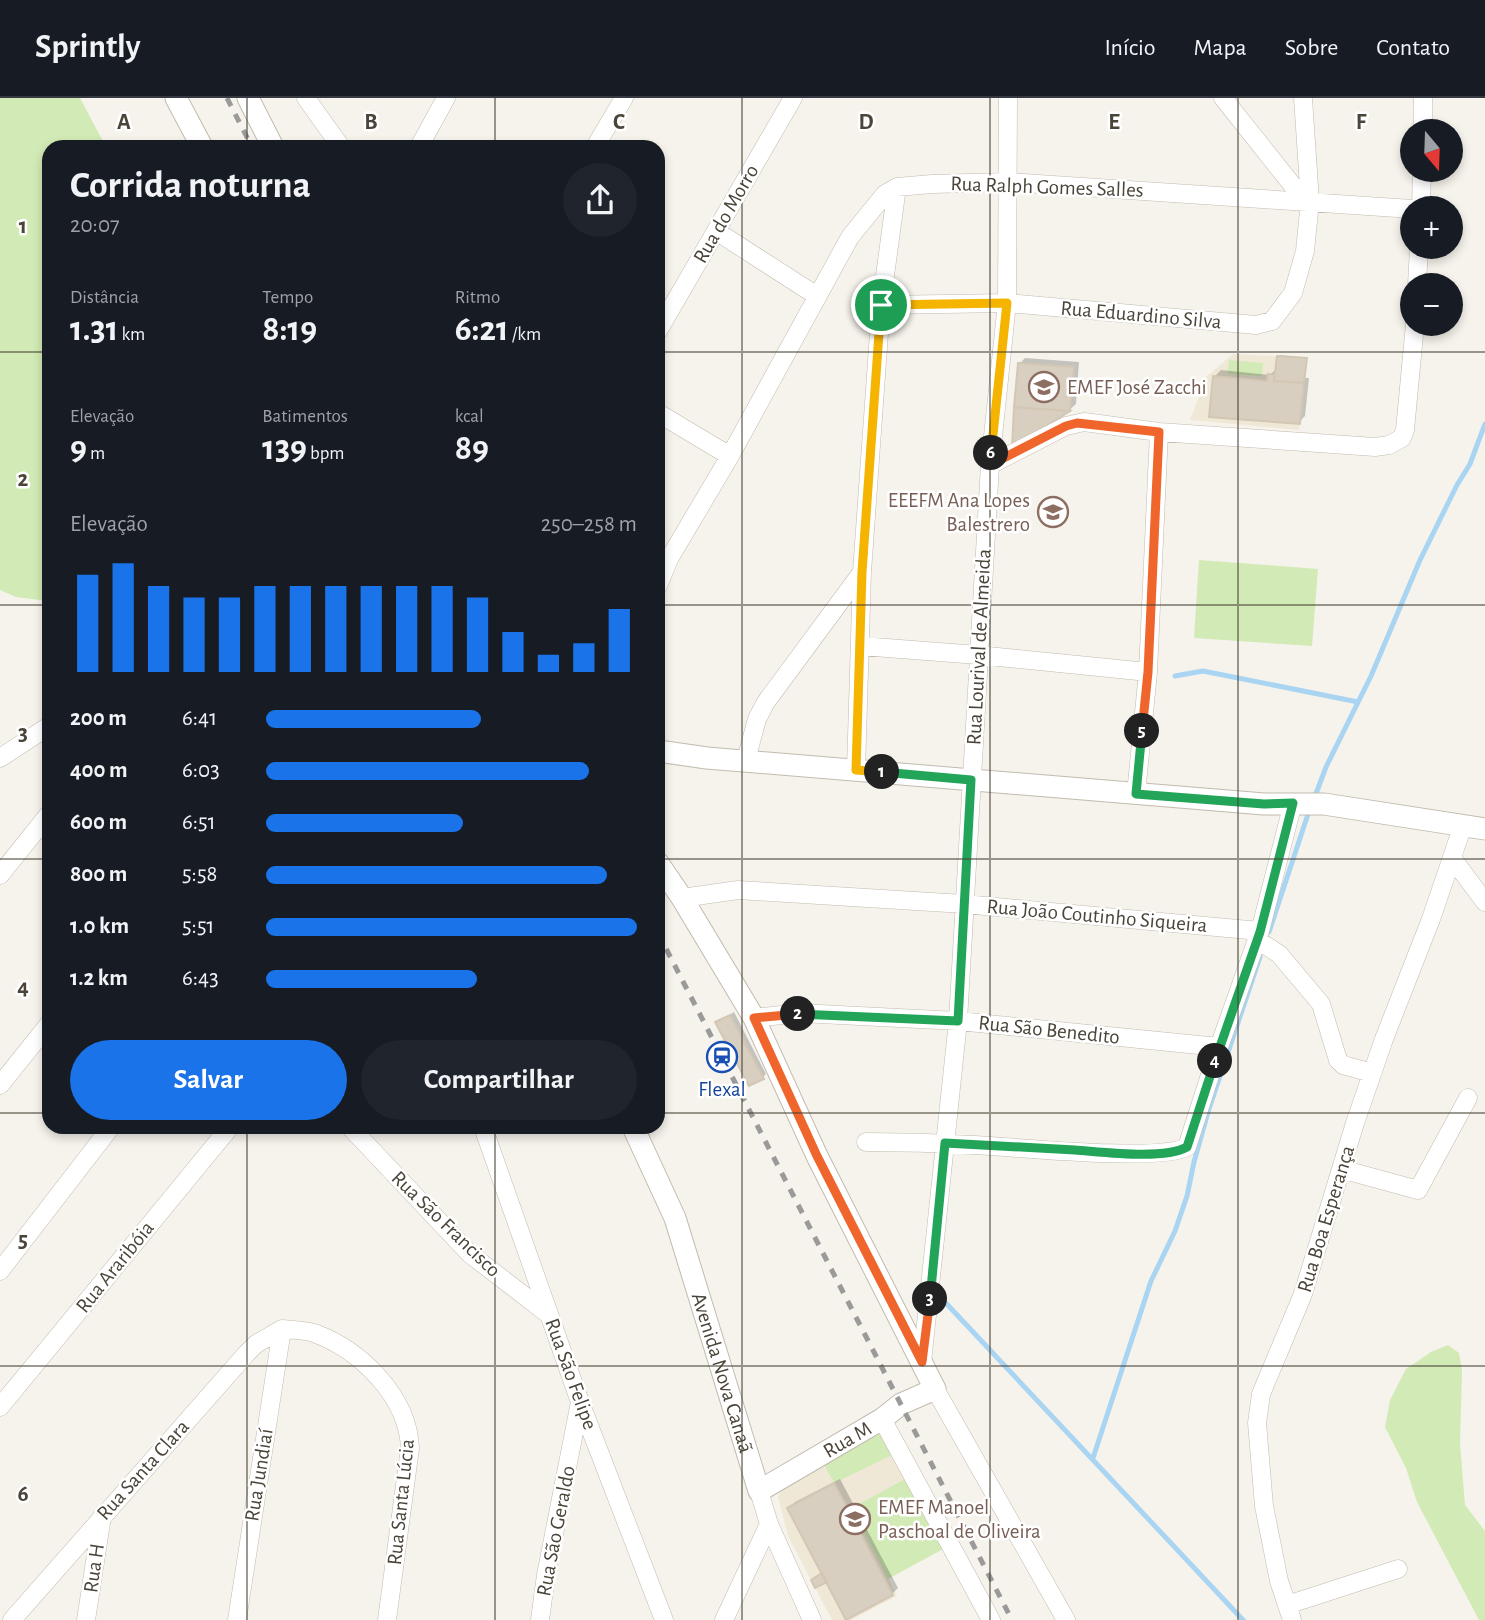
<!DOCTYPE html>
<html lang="pt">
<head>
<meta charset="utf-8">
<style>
	:root { --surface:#171b24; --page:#20242c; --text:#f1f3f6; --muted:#9ea1a6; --line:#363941; --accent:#1a73e8 }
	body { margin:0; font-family:"Alegreya Sans",sans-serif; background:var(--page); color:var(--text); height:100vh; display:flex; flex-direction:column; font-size:26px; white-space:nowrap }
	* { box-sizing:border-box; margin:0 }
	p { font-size:23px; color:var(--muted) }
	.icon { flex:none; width:38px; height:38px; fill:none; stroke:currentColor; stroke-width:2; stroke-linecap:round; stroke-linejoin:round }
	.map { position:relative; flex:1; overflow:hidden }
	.sheet { position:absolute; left:42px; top:42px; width:623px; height:994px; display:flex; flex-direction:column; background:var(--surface); border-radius:21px; box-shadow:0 4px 10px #0003 }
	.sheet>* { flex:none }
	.needle { width:46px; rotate:161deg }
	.fabs { position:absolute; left:1400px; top:21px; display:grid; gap:14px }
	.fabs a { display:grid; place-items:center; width:63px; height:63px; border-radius:50%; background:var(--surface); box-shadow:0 4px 10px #0003; font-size:35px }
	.pin { position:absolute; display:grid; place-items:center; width:60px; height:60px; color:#fff; margin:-30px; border:4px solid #fff; border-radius:50%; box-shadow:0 2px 7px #0007 }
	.km { position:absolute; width:35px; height:35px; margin:-18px; border-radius:50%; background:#222; color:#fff; font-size:19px; line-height:35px; text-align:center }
	.round { display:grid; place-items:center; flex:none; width:74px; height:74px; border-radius:37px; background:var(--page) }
	.overview { display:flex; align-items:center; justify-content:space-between; height:119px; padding:0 28px }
	h1 { font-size:38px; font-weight:600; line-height:52px }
	.figures { display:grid; grid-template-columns:repeat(3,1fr); gap:10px; height:119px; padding:7px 28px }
	.figures div { display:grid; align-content:center }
	.figures b { font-size:35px; font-weight:600 }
	.figures small { font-size:19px; font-weight:400 }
	.figures p { font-size:19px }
	.chart { height:196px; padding:14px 28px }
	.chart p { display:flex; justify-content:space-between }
	.chart svg { width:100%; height:126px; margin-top:7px; stroke:var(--accent); stroke-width:6 }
	.primary-button { display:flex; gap:14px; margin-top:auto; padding:14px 28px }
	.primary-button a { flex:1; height:80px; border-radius:42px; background:var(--accent); color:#fff; font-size:28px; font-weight:600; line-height:80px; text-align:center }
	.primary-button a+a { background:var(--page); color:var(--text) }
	ul { padding:0 28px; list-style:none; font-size:23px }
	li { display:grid; grid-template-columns:112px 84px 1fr; align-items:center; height:52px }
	li i { height:18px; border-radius:9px; background:var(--accent) }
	header { display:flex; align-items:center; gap:42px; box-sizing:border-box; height:98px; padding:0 35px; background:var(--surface); border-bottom:2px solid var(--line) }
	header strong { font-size:33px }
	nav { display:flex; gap:38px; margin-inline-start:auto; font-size:24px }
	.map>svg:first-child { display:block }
</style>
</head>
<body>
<header>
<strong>Sprintly</strong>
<nav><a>Início</a><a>Mapa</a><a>Sobre</a><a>Contato</a></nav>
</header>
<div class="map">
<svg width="1485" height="1522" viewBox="0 0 1485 1522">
	<rect width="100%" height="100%" fill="#f6f3ec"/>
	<path fill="#efe8d6" d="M1233 256 1307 260 1299 332 1190 322 1207 278Z
		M880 1336 943 1451 888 1480 897 1498 851 1522H832L788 1438 778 1399 783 1388Z"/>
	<path fill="#d2eab5" d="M0 0H80L106 49H49V502L47 503 16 499 0 492Z
		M1229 262 1263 265 1262 278 1228 276Z
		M1199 462 1318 471 1312 548 1194 540Z
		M1448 1247 1459 1255 1462 1272 1460 1346 1465 1407 1485 1433V1522H1479L1417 1404 1406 1370 1385 1329 1390 1302 1406 1271 1431 1254Z
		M880 1336 892 1357 834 1385 824 1366Z
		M905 1381 943 1451 888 1481 852 1410Z"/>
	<path fill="#0003" d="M1280 257 1307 260 1305 280H1309L1305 318 1299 324 1215 278 1221 272 1270 277 1276 271Z
		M1025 260 1079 264 1076 306 1069 312 1019 266Z
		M734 914 766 976 763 979 717 925Z
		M840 1381 898 1490 892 1496 824 1475 789 1410 795 1404Z"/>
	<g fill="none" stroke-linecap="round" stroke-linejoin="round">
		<path stroke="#a9d4f2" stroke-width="5" d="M1175 578 1203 573 1358 604
			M1314 701 1326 669 1371 578 1420 462 1457 387 1470 366 1485 326
			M1269 834 1310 710
			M944 1203 1243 1522
			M1093 1360 1151 1183 1175 1133 1187 1098 1194 1064 1208 1014 1260 859"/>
	</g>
	<path fill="#d8cfc1" stroke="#d3c7b4" stroke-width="2" d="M1277 258 1307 260 1304 285 1274 283Z
		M1018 265 1074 269 1070 313 1014 309Z
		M1268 276 1275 277 1274 283 1304 285 1300 326 1209 319 1213 278 1267 283Z
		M1014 309 1070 313 1012 350Z
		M730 917 764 981 749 988 715 924Z
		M834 1385 893 1497 846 1522 787 1410Z
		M822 1475 827 1484 815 1490 811 1482Z"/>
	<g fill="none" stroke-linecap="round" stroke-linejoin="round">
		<g stroke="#c2bbae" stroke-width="19">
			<path id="minor" d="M306 0 341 49
				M1223 0 1305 103
				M1423 33V0
				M419 49 446 0
				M595 49 624 0
				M1421 110 1422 72
				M716 133 817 198
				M1417 187 1419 149
				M881 207 1007 205 1256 227 1272 223 1293 195 1305 153 1310 103 1303 0
				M658 233 793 0
				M658 315 730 358
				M990 367 1066 328 1084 324 1159 334 1375 349 1389 347 1402 340 1405 332 1415 226
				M658 488 669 461 730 358 850 139 885 96 897 89 932 86 1008 84 1412 111
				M861 548 978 557 1148 574
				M0 660 49 628
				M746 662 757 621 766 604 862 474
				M856 672 862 474 881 207 897 89
				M1136 696 1148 574 1159 334
				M1452 760 1485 804
				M0 777 49 716
				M682 800 738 792 964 806 1260 833
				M1257 842 1279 856 1321 906 1338 962 1343 967 1372 975
				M754 920 800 915 958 923 1219 949
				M0 987 49 926
				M350 1029 470 1156 548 1216
				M483 1029 580 1304 664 1522
				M866 1044C902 1044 938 1045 974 1047 1014 1049 1159 1064 1187 1049L1219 949 1260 833 1293 705
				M1341 1071 1418 1092 1468 1000
				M0 1173 111 1029
				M282 1231C293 1232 304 1232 314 1235 361 1252 408 1299 410 1350L387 1522
				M922 1264 958 923 990 367 1007 205 1008 0
				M935 1291 1066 1522
				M0 1309 230 1029
				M882 1321 991 1522
				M759 1393 769 1426 812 1522
				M1287 1507 1398 1471
				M12 1522 247 1255 256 1246 282 1231
				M86 1522 102 1418
				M237 1522 282 1231
				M540 1522 546 1477 580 1304
				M724 1522 769 1426
				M1292 1522 1279 1483 1264 1408 1257 1325 1261 1296 1303 1196 1355 1025 1384 941 1431 821 1463 727"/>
		</g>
		<g stroke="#c2bbae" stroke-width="23">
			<g id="tertiary">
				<path d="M176 0 202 49"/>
				<path d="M248 0 273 49"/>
				<path d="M658 653 707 660 1264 706H1324L1485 731"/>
				<path id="s1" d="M633 1029 675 1120 759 1393 882 1321 901 1306 935 1291 817 1058 754 920 682 800 658 765"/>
			</g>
		</g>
		<use href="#minor" stroke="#fff" stroke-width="18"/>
		<use href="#tertiary" stroke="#fff" stroke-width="21"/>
		<path stroke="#9a9a9a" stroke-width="5" stroke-dasharray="9 9" stroke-linecap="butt" d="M227 0 252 49
			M658 835 1012 1522"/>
	</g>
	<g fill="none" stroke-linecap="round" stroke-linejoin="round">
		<g stroke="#fff" stroke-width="14">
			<path id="split-1" d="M881 207 862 474 856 672 882 674"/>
		</g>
		<g stroke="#fff" stroke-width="14">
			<path id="split-2" d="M798 916 958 923 971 682 882 674"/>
		</g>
		<g stroke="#fff" stroke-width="14">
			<path id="split-3" d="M798 916 754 920 817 1058 922 1264 930 1201"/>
		</g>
		<g stroke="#fff" stroke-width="14">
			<path id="split-4" d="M930 1201 945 1045C988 1047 1031 1050 1075 1052 1103 1054 1164 1062 1187 1049L1215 963"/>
		</g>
		<g stroke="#fff" stroke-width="14">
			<path id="split-5" d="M1142 633 1136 696 1264 706 1293 705 1260 834 1215 963"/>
		</g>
		<g stroke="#fff" stroke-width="14">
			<path id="split-6" d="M991 355 990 367 1066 328 1077 325 1159 334 1148 574 1142 633"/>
		</g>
		<g stroke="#fff" stroke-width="14">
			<path id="split-7" d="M881 207 1007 205 991 355"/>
		</g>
		<use href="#split-1" stroke="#f5b400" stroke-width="9"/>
		<use href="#split-2" stroke="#22a559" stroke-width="9"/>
		<use href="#split-3" stroke="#f0652b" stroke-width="9"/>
		<use href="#split-4" stroke="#22a559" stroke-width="9"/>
		<use href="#split-5" stroke="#22a559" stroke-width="9"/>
		<use href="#split-6" stroke="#f0652b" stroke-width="9"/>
		<use href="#split-7" stroke="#f5b400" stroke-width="9"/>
	</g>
	<path fill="none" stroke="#4b4439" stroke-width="2" stroke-opacity="0.55" d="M247 0V49M495 0V49M742 0V1522M990 0V1522M1238 0V1522M0 254H49M658 254H1485M0 507H49M658 507H1485M0 761H49M658 761H1485M0 1015H49M658 1015H1485M247 1029V1522M495 1029V1522M0 1268H1485"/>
	<defs>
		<g id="school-ring" transform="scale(1.575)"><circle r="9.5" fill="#fff" stroke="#8d6e63" stroke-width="1.5"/><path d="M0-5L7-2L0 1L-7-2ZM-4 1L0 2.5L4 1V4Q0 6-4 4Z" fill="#8d6e63"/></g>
		<g id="station-ring" transform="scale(1.575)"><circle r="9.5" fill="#fff" stroke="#1a4fb4" stroke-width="1.5"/><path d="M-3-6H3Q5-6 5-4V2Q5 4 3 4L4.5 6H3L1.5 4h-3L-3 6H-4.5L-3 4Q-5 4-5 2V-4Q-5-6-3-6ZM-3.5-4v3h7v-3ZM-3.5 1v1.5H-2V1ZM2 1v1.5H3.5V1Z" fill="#1a4fb4"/></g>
	</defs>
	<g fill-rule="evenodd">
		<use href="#school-ring" x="1044" y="289"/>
		<use href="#school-ring" x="1053" y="414"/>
		<use href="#station-ring" x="722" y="959"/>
		<use href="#school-ring" x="855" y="1421"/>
	</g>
	<g text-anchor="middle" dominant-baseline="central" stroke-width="5" stroke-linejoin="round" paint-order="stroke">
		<g font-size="21" fill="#4b4439" stroke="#fff">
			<text transform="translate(1047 89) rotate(2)">Rua Ralph Gomes Salles</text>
			<text transform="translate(726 116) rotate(-60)">Rua do Morro</text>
			<text transform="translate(1141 217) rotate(5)">Rua Eduardino Silva</text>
			<text transform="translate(979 549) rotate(-87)">Rua Lourival de Almeida</text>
			<text transform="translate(1097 818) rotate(5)">Rua João Coutinho Siqueira</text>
			<text transform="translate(1049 932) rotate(6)">Rua São Benedito</text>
			<text transform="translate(1326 1121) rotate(-73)">Rua Boa Esperança</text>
			<text transform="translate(446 1126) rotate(44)">Rua São Francisco</text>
			<text transform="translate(115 1169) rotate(-51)">Rua Araribóia</text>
			<text stroke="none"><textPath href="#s1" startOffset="262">Avenida Nova Canaã</textPath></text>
			<text transform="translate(571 1276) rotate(70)">Rua São Felipe</text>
			<text stroke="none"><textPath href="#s1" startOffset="488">Rua M</textPath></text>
			<text transform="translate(143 1372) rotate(-48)">Rua Santa Clara</text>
			<text transform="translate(259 1377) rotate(-81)">Rua Jundiaí</text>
			<text transform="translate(401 1404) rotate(-84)">Rua Santa Lúcia</text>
			<text transform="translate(556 1433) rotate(-79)">Rua São Geraldo</text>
			<text transform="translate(94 1470) rotate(-82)">Rua H</text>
		</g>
		<g font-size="21" fill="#785e54" stroke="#fff" text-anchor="start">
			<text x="1067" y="289">EMEF José Zacchi</text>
			<text x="1030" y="402" text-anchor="end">EEEFM Ana Lopes<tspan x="1030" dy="24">Balestrero</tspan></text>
			<text x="878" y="1409">EMEF Manoel<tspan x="878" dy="24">Paschoal de Oliveira</tspan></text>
		</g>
		<g font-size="21" fill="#164399" stroke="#fff">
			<text x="722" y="991">Flexal</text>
		</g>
	</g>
	<g font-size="23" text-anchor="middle" font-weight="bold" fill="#4b4439" stroke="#fff" stroke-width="5" stroke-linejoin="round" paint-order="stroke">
		<text x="124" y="31">A</text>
		<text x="371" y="31">B</text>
		<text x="619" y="31">C</text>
		<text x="866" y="31">D</text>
		<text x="1114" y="31">E</text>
		<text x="1361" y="31">F</text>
		<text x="23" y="135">1</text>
		<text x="23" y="388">2</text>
		<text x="23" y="642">3</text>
		<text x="23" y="896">4</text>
		<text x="23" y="1149">5</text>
		<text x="23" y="1403">6</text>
	</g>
</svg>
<div class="fabs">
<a><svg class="needle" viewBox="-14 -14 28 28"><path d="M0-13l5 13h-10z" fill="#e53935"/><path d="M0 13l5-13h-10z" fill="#9ea1a6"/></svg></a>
<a>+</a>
<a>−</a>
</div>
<div class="pin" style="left:881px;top:207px;background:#1e9e55"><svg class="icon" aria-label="arrive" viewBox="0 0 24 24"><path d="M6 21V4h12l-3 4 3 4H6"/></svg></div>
<b class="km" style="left:882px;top:674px">1</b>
<b class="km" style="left:798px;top:916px">2</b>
<b class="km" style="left:930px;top:1201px">3</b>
<b class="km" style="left:1215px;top:963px">4</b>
<b class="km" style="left:1142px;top:633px">5</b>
<b class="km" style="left:991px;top:355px">6</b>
<section class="sheet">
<div class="overview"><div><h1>Corrida noturna</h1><p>20:07</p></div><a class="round"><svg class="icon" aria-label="share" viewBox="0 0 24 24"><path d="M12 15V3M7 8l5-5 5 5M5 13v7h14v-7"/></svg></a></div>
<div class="figures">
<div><p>Distância</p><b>1.31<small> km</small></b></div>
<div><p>Tempo</p><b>8:19</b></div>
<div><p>Ritmo</p><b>6:21<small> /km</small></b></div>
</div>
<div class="figures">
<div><p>Elevação</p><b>9<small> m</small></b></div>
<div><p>Batimentos</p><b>139<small> bpm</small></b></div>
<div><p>kcal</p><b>89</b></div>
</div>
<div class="chart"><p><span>Elevação</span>250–258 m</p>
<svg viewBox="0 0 160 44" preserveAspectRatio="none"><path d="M5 44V10M15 44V6M25 44V14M35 44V18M45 44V18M55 44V14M65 44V14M75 44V14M85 44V14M95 44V14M105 44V14M115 44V18M125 44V30M135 44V38M145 44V34M155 44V22"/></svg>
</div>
<ul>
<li><b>200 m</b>6:41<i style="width:58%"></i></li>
<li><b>400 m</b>6:03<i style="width:87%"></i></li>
<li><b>600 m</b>6:51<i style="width:53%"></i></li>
<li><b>800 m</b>5:58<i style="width:92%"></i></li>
<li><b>1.0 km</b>5:51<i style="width:100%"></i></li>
<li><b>1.2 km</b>6:43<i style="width:57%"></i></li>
</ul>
<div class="primary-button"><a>Salvar</a><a>Compartilhar</a></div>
</section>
</div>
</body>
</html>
